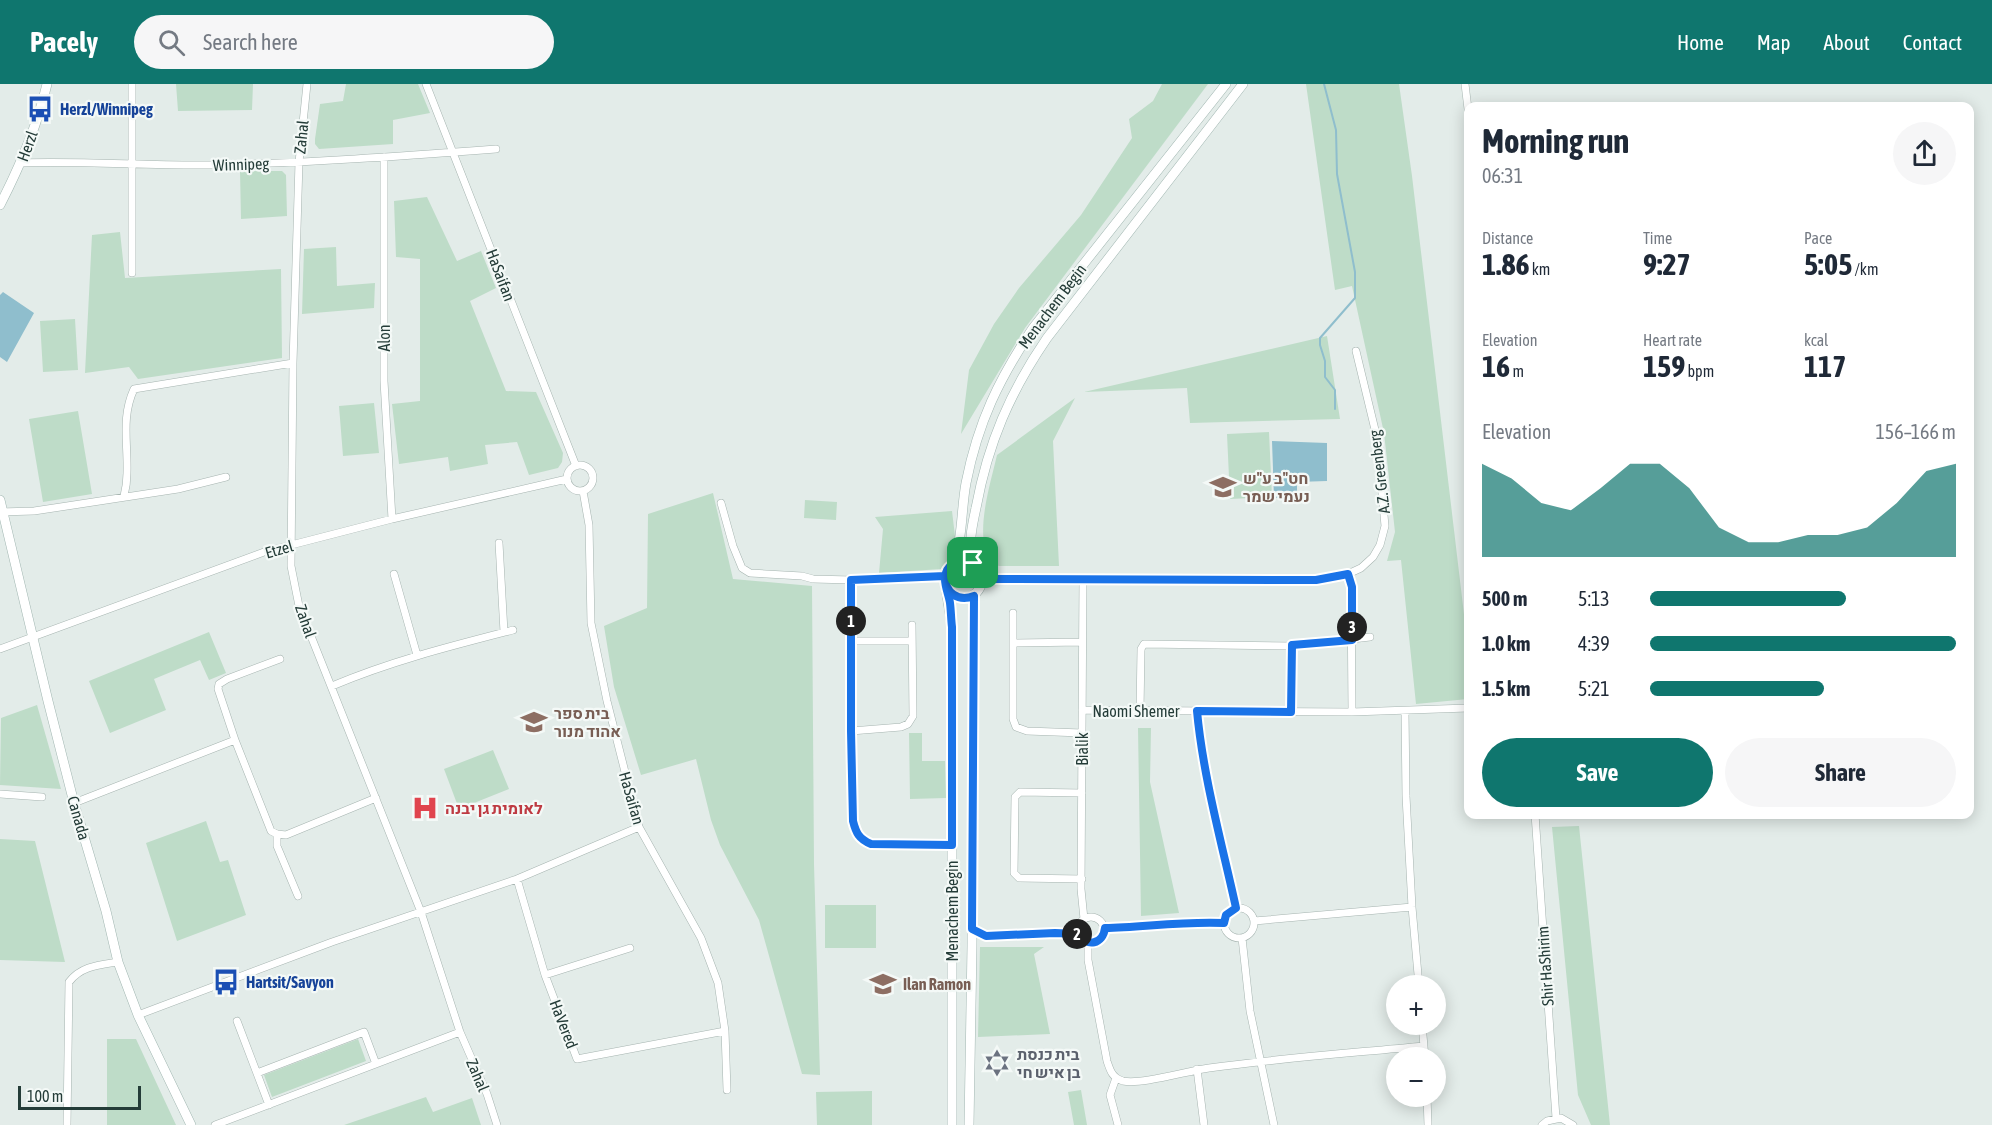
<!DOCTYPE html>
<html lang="en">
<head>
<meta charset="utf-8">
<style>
	:root { --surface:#fff; --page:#f6f6f7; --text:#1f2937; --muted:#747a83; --accent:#0f766e }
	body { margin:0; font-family:"Asap Condensed",Heebo,sans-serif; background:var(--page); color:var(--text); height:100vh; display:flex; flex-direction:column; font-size:22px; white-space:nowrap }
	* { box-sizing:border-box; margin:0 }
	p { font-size:20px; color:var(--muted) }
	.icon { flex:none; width:33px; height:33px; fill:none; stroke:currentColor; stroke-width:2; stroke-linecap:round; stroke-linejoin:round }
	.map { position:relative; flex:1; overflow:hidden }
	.drawer { position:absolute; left:1464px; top:18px; width:510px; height:717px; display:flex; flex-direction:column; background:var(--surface); border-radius:12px; box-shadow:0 3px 15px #0003 }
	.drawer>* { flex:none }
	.tools { position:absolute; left:1386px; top:891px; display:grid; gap:12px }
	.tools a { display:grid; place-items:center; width:60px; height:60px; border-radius:50%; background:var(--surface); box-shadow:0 3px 15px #0003; font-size:30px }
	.scale { position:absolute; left:18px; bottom:15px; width:123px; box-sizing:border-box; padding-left:6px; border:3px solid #243c38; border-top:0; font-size:16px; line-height:21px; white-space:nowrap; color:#243c38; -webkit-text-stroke:4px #f4f9f7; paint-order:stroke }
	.pin { position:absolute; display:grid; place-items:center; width:51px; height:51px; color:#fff; margin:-26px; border-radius:12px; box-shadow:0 3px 9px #0006 }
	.km { position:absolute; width:30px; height:30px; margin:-15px; border-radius:50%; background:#222; color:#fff; font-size:16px; line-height:30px; text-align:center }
	.round { display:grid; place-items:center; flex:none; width:63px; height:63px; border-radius:32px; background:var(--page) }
	.headline { display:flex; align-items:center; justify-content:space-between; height:102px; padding:0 18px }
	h1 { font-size:33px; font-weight:700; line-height:45px }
	.figures { display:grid; grid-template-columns:repeat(3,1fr); gap:9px; height:102px; padding:6px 18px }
	.figures div { display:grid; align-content:center }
	.figures b { font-size:30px; font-weight:700 }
	.figures small { font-size:16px; font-weight:400 }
	.figures p { font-size:16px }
	.chart { height:168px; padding:12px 18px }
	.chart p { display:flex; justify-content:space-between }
	.chart svg { width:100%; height:108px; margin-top:6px; fill:var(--accent); opacity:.7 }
	.cta { display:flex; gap:12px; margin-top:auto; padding:12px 18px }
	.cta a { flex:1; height:69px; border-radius:36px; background:var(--accent); color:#fff; font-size:24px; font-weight:700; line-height:69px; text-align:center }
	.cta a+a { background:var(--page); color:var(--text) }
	ul { padding:0 18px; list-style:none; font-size:20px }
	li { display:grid; grid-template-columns:96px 72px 1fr; align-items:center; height:45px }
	li i { height:15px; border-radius:8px; background:var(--accent) }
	header { display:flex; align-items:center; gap:36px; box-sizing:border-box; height:84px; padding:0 30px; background:var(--accent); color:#fff }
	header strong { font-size:28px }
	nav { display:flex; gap:33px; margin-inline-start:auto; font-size:21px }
	.search { width:420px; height:54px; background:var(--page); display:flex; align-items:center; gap:15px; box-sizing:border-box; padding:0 21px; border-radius:33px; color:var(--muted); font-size:22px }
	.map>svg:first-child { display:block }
</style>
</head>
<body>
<header>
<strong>Pacely</strong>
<div class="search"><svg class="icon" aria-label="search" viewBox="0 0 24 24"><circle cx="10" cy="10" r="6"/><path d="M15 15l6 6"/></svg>Search here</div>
<nav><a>Home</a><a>Map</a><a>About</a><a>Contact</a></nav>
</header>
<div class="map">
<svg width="1992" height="1041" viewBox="0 0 1992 1041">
	<rect width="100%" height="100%" fill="#e3ece9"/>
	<path fill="#bedcc8" d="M176 0H253L252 26 178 27Z
		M346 0H418L430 29 393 36V60L319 65 315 60V55L320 20 343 17Z
		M1162 0H1208L1025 244 961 350 969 286 994 240 1019 204 1081 131 1132 54 1129 35 1153 17Z
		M1306 0H1399L1412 92 1468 564V615L1416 620 1401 476 1387 477 1395 448 1384 349 1352 202 1335 206Z
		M240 87H282L286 91 287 132 241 135Z
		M427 113 457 177 481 167 496 204 470 217 506 307 536 308 563 369 562 378 558 384 529 391 517 358 485 361 488 380 450 387 448 373 399 380 392 320 420 317V175L396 173 394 117Z
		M120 148 125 194 281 185 282 274 138 295 129 283 85 289 92 151Z
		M336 163 337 202 375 199 374 224 302 230 304 165Z
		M75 235 78 286 43 288 40 237Z
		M1327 252 1340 335 1190 339 1187 304 1084 308Z
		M1075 314 1053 357 1059 482H999L990 478C974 449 990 402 997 371Z
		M374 319 379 369 343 372 339 322Z
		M78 327 92 410 43 418 29 335Z
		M1269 348 1272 413 1230 415 1227 350Z
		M713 409 733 495 812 502 814 780 820 991 802 990 759 836 720 761 711 736 696 675 641 691 614 603 604 542 647 524 648 430Z
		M805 416 837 418 836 436 804 434Z
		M952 427 955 452 952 473 942 485 879 489 883 445 875 433Z
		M209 548 226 589 209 596 200 576 154 595 166 626 110 649 89 597Z
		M37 621 61 705 0 701 1 634Z
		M1138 644H1151L1150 698 1179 829 1141 832Z
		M922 649V677H945L946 714 910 715 909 649Z
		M493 666 509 705 459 725 444 685Z
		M206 737 220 778 228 776 246 831 177 857 146 759Z
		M1579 742 1610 1041H1591L1578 1011 1552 743Z
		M0 755 35 757 65 878 0 876Z
		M825 821H876V864H825Z
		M980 863H1044L1034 870 1050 950 978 953Z
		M107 955H136L176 1041H107Z
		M358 955 366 977 272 1013 264 991Z
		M1081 1006 1087 1041H1074L1068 1008Z
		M872 1007V1041H817L816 1008Z
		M426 1013 433 1028 472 1014 481 1041H344Z"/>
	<path fill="#8fbecd" d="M3 208 34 229 7 278 0 273V211Z
		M1272 357 1327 359V397L1297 398V413L1274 414Z"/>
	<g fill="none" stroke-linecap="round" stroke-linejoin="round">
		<path stroke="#8fbecd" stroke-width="2" d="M1324 0 1336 46 1337 90 1355 188V214L1320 254V261L1325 277V293L1335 306V325"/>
		<g stroke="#a6b4b0" stroke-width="8">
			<path id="street" d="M307 0 299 78 293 279 291 482 299 522 421 828 460 948 487 1010 497 1041
				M426 0 576 382
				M1465 0 1468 25
				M384 73V297L392 435
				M21 79C85 77 149 82 213 81 308 79 402 72 496 65
				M132 189V0
				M567 394a13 13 0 1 1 26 0a13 13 0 1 1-26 0Z
				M583 407 589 441 591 539 607 617 639 743 701 854 718 899 725 947 727 1006
				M124 412C126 404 127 396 127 389 128 359 121 333 134 305L293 279
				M721 419 733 462 742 484 750 489 802 492 813 495 851 496 945 492
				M0 428 34 427 67 422 178 405 226 393
				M499 459 504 548
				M394 490 417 571
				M1348 490 1351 503 1352 628
				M983 495 1316 496 1348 490 1361 484 1373 473 1380 461 1385 442 1377 354 1356 267
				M1083 495 1081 805 1084 835
				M851 496V647L853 737C856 749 859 755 871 760L952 761
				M1013 529V635L1016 643 1027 647 1082 649
				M851 557H912
				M1013 559 1082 558
				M0 565 264 468 392 435 567 395
				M280 575 227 595 219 600 218 605 235 656 271 747 277 750V762L298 812
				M332 602C391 577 451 562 513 546
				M1082 626 1352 628 1468 624
				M1140 627 1141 565 1144 560 1292 562 1370 553
				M1197 627C1203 693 1222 759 1236 824
				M1405 627 1406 712 1412 823 1419 902
				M1291 628 1292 562
				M851 647 901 643 908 640 913 632 912 541
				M0 710 42 713
				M74 719 235 656
				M1535 730 1556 1034
				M277 750 286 751 376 714
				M517 795 545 891 577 975 725 947
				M1082 795 1019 794 1014 789 1015 713 1020 708 1082 709
				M1224 839a15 15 0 1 1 30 0a15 15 0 1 1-30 0Z
				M1078 846a13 13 0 1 1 26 0a13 13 0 1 1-26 0Z
				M1254 837 1412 823
				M1105 844C1144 843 1184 837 1224 839
				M972 845 986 852 1055 849 1078 850
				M1242 854 1250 927 1274 1041
				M1088 859V876L1107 977C1110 986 1112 994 1123 997 1141 1001 1187 987 1209 984 1280 974 1352 969 1424 962
				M545 891 630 864
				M138 931 332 858 517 795 639 743
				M237 937 269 1021
				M1422 940 1425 974
				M1197 985 1204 1041
				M257 989 364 948 376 980
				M1116 994 1110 1011 1118 1041
				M1427 1012 1428 1041
				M67 1041 69 898C81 882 99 881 118 878
				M215 1041 460 948
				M1542 1041 1547 1037 1561 1034 1573 1041"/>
		</g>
		<g stroke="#a2b7b2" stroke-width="10">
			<path id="secondary" d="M0 121C20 82 37 43 47 0
				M0 416 48 617 74 719 106 827 118 878 138 931 191 1041
				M973 479C968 460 972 442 976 424 988 359 1010 308 1047 254L1243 0
				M953 480C963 454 961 426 966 399 978 338 999 295 1033 244L1226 0
				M948 505C962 523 986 511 982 488L973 479 963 477 951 482 947 487 945 499 952 543V1041
				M969 1041 972 862 974 512"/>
		</g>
		<use href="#street" stroke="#fff" stroke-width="7"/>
		<use href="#secondary" stroke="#fff" stroke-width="9"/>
	</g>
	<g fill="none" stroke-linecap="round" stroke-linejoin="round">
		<g stroke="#fff" stroke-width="12">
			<path id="route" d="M973 479C960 475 945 480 945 495 945 503 949 512 950 519 951 527 951 535 952 543V761L871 760C859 755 856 749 853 737L851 647V496L945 492C945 509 958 518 974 512L972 845 986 852 1055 849 1078 850C1087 864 1103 860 1105 844 1144 843 1184 837 1224 839L1226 831 1236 824C1222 760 1203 692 1197 627L1291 628 1292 561 1352 556V503L1348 490 1316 496H1293L983 495 982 488 973 479"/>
		</g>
		<use href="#route" stroke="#1a73e8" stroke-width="8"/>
	</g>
	<defs>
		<g id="bus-bare" transform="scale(2.07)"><path d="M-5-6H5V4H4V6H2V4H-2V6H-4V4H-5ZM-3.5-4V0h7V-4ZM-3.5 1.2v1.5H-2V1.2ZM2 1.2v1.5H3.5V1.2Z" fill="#1a4fb4" stroke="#f4f9f7" stroke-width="2.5" paint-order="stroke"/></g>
		<g id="school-bare" transform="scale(2.07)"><path d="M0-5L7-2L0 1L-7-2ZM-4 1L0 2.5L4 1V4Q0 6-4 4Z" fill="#8d6e63" stroke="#f4f9f7" stroke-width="2.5" paint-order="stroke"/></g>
		<g id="hospital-bare" transform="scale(2.07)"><path d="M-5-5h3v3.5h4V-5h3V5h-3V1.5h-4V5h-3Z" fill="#e0444e" stroke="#f4f9f7" stroke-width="2.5" paint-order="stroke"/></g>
		<g id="synagogue-bare" transform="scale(2.07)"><path d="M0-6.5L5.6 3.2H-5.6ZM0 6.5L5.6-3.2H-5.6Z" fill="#6b7280" stroke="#f4f9f7" stroke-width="2.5" paint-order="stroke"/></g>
	</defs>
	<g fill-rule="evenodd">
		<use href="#bus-bare" x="40" y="25"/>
		<use href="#school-bare" x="1223" y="403"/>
		<use href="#school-bare" x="534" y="638"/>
		<use href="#hospital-bare" x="425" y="724"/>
		<use href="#bus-bare" x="226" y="898"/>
		<use href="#school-bare" x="883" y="900"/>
		<use href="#synagogue-bare" x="997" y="979"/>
	</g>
	<g text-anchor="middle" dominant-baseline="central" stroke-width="4.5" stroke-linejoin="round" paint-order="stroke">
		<g font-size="16" font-weight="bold" fill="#164399" stroke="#f4f9f7" text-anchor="start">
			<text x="60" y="25">Herzl/Winnipeg</text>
			<text x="246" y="898">Hartsit/Savyon</text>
		</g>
		<g font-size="16" fill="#243c38" stroke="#f4f9f7">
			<text transform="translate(301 53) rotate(-84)">Zahal</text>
			<text transform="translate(27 62) rotate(-70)">Herzl</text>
			<text transform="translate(241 80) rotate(-2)">Winnipeg</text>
			<text transform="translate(501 191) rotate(69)">HaSaifan</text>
			<text transform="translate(1052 222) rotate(-53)">Menachem Begin</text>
			<text transform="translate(384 254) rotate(-90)">Alon</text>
			<text transform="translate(1379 388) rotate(-97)">A.Z. Greenberg</text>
			<text transform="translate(279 465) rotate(-16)">Etzel</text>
			<text transform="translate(306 537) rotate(71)">Zahal</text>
			<text x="1136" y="627">Naomi Shemer</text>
			<text transform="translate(1082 665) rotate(-90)">Bialik</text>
			<text transform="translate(632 714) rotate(74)">HaSaifan</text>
			<text transform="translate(79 734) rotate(74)">Canada</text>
			<text transform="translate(952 827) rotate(-90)">Menachem Begin</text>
			<text transform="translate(1545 882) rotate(-94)">Shir HaShirim</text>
			<text transform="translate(564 940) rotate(69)">HaVered</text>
			<text transform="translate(478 991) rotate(67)">Zahal</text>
		</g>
		<g font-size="16" font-weight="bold" fill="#785e54" stroke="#f4f9f7" text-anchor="start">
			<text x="1243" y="394">חט"ב ע"ש<tspan x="1243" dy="18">נעמי שמר</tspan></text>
			<text x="554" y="629">בית ספר<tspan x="554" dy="18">אהוד מנור</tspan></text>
			<text x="903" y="900">Ilan Ramon</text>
		</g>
		<g font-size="16" font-weight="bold" fill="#be3a42" stroke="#f4f9f7" text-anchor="start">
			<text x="445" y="724">לאומית גן יבנה</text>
		</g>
		<g font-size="16" font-weight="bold" fill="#5b616d" stroke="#f4f9f7" text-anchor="start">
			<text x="1017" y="970">בית כנסת<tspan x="1017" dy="18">בן איש חי</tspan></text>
		</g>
	</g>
</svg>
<div class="tools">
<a>+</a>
<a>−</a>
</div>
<div class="scale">100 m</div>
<div class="pin" style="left:973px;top:479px;background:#1e9e55"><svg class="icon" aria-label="arrive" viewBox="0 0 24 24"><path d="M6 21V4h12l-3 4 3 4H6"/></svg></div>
<b class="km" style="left:851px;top:537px">1</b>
<b class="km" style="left:1077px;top:850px">2</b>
<b class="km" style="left:1352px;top:543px">3</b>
<section class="drawer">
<div class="headline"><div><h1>Morning run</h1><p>06:31</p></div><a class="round"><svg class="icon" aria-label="share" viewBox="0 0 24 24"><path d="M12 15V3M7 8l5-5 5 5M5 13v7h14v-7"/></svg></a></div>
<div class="figures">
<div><p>Distance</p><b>1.86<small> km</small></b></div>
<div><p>Time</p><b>9:27</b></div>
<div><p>Pace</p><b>5:05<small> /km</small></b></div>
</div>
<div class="figures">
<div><p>Elevation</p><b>16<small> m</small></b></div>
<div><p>Heart rate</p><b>159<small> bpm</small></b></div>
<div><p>kcal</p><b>117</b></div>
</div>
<div class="chart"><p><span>Elevation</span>156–166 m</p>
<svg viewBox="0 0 160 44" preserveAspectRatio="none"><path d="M0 44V6L10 12L20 22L30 25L40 16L50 6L60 6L70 16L80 32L90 38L100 38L110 35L120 35L130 32L140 22L150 9L160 6V44z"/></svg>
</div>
<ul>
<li><b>500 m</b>5:13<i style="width:64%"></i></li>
<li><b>1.0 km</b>4:39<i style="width:100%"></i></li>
<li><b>1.5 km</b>5:21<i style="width:57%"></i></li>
</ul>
<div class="cta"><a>Save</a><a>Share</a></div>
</section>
</div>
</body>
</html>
